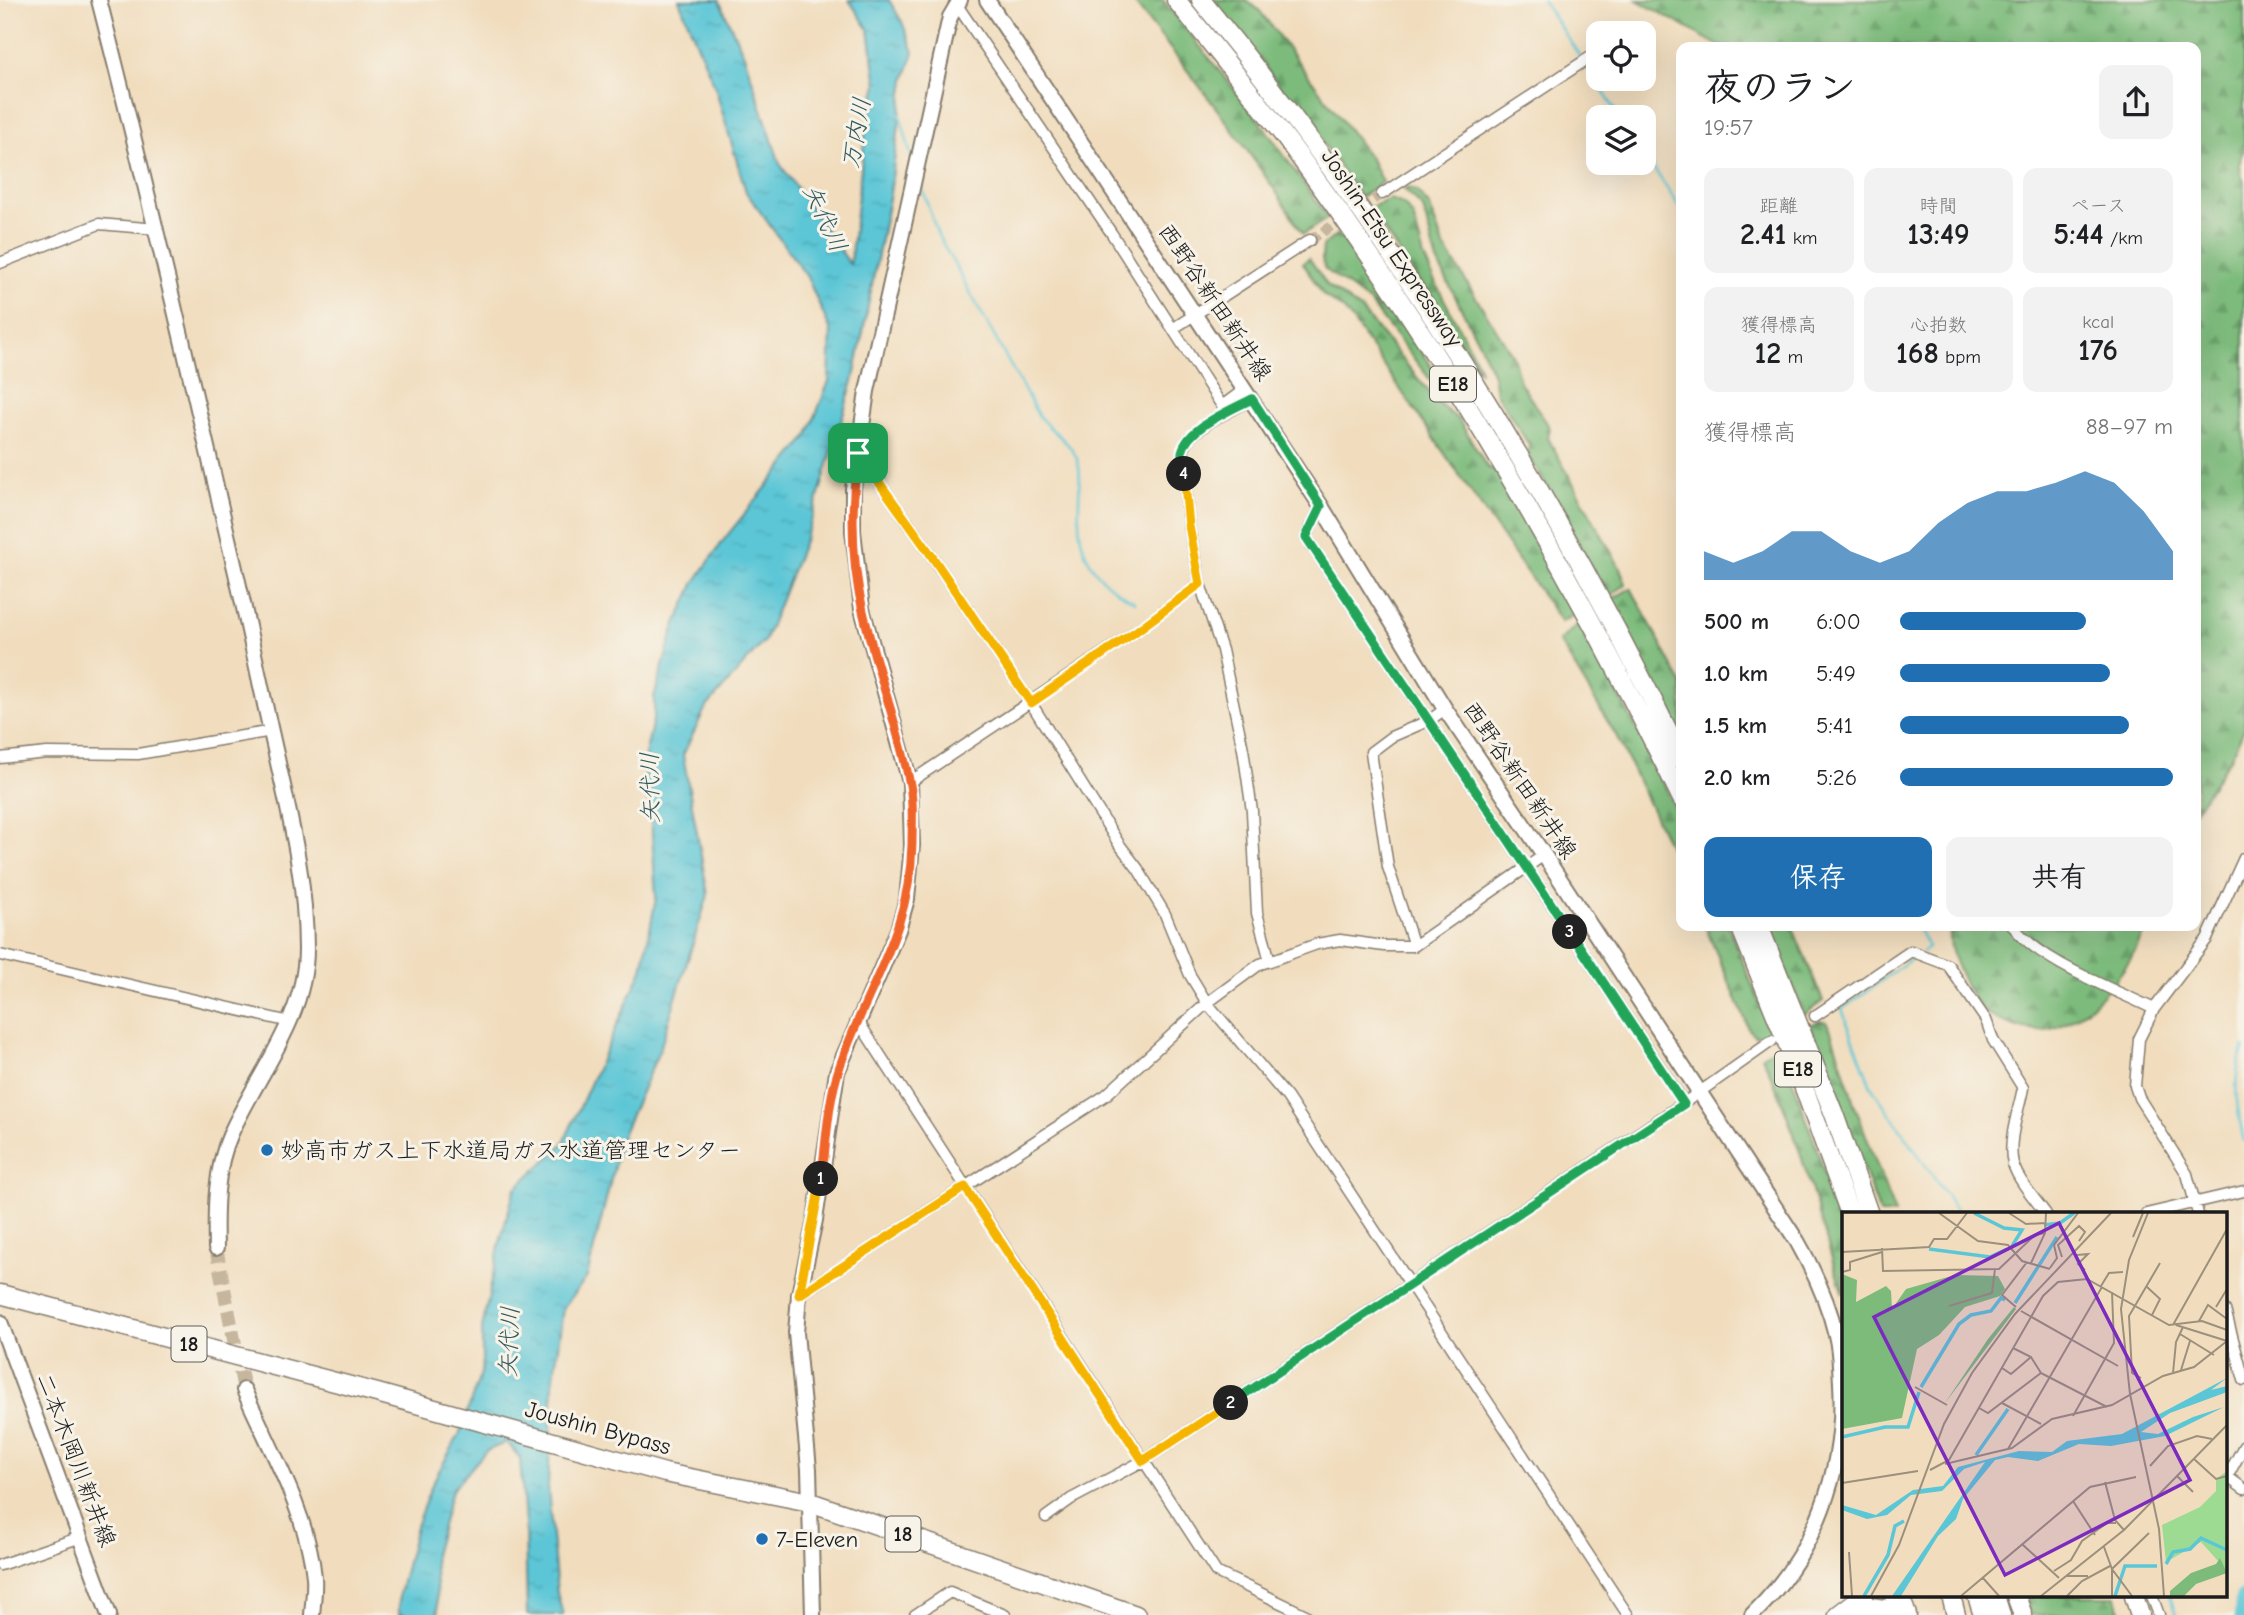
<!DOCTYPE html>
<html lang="ja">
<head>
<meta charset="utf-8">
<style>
	:root { --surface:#fff; --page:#f2f2f2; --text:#202124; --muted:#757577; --accent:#1f6fb2 }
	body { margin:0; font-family:"Comic Neue","Klee One",sans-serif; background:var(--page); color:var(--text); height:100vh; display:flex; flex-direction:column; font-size:26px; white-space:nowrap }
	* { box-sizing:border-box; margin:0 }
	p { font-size:23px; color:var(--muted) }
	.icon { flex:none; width:38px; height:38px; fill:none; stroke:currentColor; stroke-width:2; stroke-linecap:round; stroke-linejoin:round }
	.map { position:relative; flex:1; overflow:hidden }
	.side { position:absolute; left:1676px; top:42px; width:525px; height:889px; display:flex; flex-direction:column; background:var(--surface); border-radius:14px; box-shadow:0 7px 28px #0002 }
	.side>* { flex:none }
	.fabs { position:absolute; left:1586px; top:21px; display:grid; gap:14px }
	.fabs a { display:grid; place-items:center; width:70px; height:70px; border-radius:14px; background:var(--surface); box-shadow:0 7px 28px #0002; font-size:35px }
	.pin { position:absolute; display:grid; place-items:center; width:60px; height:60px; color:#fff; margin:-30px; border-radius:14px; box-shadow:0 4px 10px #0006 }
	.km { position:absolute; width:35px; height:35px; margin:-18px; border-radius:50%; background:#222; color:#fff; font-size:19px; line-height:35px; text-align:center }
	.round { display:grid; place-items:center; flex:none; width:74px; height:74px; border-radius:14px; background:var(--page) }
	.summary { display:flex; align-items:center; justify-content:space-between; height:119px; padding:0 28px }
	h1 { font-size:38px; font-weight:600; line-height:52px }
	.metrics { display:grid; grid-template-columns:repeat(3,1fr); gap:10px; height:119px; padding:7px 28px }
	.metrics div { display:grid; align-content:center; border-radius:14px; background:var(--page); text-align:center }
	.metrics b { font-size:30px; font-weight:600 }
	.metrics small { font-size:19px; font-weight:400 }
	.metrics p { font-size:19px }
	.chart { height:196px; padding:14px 28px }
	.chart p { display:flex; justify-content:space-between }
	.chart svg { width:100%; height:126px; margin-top:7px; fill:var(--accent); opacity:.7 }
	.primary-button { display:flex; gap:14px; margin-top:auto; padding:14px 28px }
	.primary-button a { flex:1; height:80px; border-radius:14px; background:var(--accent); color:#fff; font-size:28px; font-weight:600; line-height:80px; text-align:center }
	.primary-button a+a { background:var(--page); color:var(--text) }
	ul { padding:0 28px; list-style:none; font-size:23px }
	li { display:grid; grid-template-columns:112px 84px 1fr; align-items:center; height:52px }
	li i { height:18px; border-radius:9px; background:var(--accent) }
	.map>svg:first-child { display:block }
</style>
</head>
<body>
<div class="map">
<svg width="2244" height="1615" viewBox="0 0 2244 1615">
	<defs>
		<pattern id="forest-firs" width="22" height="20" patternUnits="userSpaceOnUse" patternTransform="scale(1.75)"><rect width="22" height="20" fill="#7dbb7b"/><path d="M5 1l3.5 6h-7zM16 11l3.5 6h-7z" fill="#6ba06a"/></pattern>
		<pattern id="water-ripples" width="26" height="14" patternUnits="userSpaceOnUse" patternTransform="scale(1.75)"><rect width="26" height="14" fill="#5bc6d6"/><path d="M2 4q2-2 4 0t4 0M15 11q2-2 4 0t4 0" fill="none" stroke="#4faab7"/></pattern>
	</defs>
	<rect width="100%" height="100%" fill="#f7f3e8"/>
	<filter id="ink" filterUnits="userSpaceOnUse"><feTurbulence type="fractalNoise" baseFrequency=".0143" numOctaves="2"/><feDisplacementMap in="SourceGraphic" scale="14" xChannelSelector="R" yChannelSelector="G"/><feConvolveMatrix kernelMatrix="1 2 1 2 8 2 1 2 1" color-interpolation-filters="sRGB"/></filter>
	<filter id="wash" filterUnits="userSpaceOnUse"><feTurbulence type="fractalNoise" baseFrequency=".00686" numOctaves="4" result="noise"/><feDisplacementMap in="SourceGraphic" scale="28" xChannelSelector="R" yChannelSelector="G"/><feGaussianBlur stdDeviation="1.57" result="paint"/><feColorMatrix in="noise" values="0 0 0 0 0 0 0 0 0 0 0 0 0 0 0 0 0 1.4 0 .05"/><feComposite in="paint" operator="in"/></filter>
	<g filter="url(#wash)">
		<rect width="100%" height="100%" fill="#f1ddbe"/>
		<path fill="url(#forest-firs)" stroke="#4c6c4c" stroke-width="2" d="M1132 0H1163L1264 127 1328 218 1303 234C1252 151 1192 76 1132 0Z
			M1212 0H1246L1259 10 1371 159 1382 182 1361 197 1301 113Z
			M1637 0H2244V151C2237 159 2240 173 2244 182V729L2230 759 2196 809V47H1721Z
			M1409 188 1417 191 1430 207 1443 245 1513 356 1520 382 1550 428 1548 438 1620 568 1626 584 1608 598 1551 492 1528 456 1529 445 1496 393 1493 375 1480 345 1436 259 1423 208 1404 189Z
			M1390 199 1403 204 1413 216 1424 257 1433 278 1478 364 1480 372 1369 208Z
			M1337 234 1346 242 1392 307 1451 397 1437 388 1369 302 1325 269 1322 259 1323 246Z
			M1309 258 1327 285 1362 311 1440 405 1459 420 1487 467 1498 473 1576 614 1561 622 1355 324 1344 310 1323 295 1303 263Z
			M1631 588 1682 684V740L1611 600Z
			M1580 623 1641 737 1682 821V873L1617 737 1559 641Z
			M1705 926H1728L1772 1033 1755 1036 1750 1031Z
			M1768 926H1792L1823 1001 1804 1015Z
			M1950 926H2147C2141 937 2137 949 2130 960 2113 986 2078 1026 2045 1030 2033 1032 2020 1028 2009 1024 1985 1015 1978 1009 1967 987 1956 966 1948 949 1950 926Z
			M1819 1021 1826 1022 1830 1028 1854 1103 1895 1214H1880L1810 1025Z
			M1776 1047 1795 1086 1819 1155 1843 1238V1294C1817 1214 1799 1132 1762 1056Z
			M2023 1596H2116L2121 1615H2031Z"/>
		<path fill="url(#water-ripples)" stroke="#3c7179" stroke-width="2" d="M679 0H719L744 55 780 164 850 264 865 134 877 84 869 30 849 0H889L902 22 914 52 905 79 890 193 854 378 809 528 765 640 705 709 683 755 708 895 660 1049 622 1135 587 1277 563 1308 553 1385 548 1487 557 1593 563 1615H527L525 1524 520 1458 507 1442 486 1451 452 1490 434 1555 438 1615H399V1594L416 1526 433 1482 459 1435 482 1370V1328L501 1237 515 1189 563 1144 642 970 656 898 651 817 643 764 654 716V697L674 628 695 582 725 538 807 437 829 381 831 331 807 277 746 192 715 87Z"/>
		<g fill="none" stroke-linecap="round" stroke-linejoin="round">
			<path stroke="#5bc6d6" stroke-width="2.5" d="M1542 0 1581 58
				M1585 64 1620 117
				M900 115 912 159
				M1643 152 1682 211
				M920 182 938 235 1038 415C1049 430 1070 441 1077 459 1082 472 1079 488 1079 502 1076 551 1091 579 1135 602
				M1917 926 1928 947 1922 952
				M1917 955 1842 1009 1871 1086 1959 1214
				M2244 1047C2231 1078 2237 1109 2244 1141
				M2170 1596 2176 1615"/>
			<path stroke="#5bc6d6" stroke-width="18" d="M2243 1615 2244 1599"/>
		</g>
	</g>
	<g filter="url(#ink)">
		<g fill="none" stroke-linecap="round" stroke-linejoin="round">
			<path stroke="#c6b69e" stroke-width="10" stroke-dasharray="10 5" stroke-linecap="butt" d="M1310 240 1382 194"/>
			<path stroke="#c6b69e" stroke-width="14" stroke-dasharray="14 7" stroke-linecap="butt" d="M216 1248 244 1390"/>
			<g stroke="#867c6d" stroke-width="13">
				<path id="street" d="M957 5 1112 234 1222 406 1245 389
					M1382 194 1598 52
					M0 263 99 224 157 229
					M1174 328 1310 240
					M858 453 929 552 1031 703 1119 844 1138 869 1165 914 1190 975 1207 1003 1287 1097 1628 1615
					M1321 506 1306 537 1684 1103
					M0 758 47 753 138 754 272 731
					M910 782 1135 632 1200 584
					M2013 926C2038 961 2114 989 2154 1009
					M1414 946 1388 867 1371 752 1391 737 1430 720 1445 709
					M0 955 290 1022
					M1270 961 1317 944 1340 940 1384 946H1414L1544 855
					M1815 1016 1911 951 1948 965 1986 1020 1993 1040 2023 1088C2019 1110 2007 1141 2013 1164 2019 1182 2035 1199 2046 1214
					M858 1021 1216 1572 1306 1615
					M2146 1214 2244 1191
					M2198 1214 2187 1174 2139 1098 2135 1086 2139 1039 2154 1009 2207 939 2244 858
					M799 1295 1106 1095 1207 1003 1260 964 1270 961 1257 913 1252 811 1243 749 1222 650 1200 584 1189 526 1182 453 1188 440 1196 432 1211 421 1252 399
					M2225 1310 2244 1380
					M2225 1475 2244 1489
					M2227 1477 2244 1446
					M1046 1517 1071 1499 1143 1461 1684 1103 1772 1041
					M0 1565 81 1537
					M2152 1596 2159 1615
					M915 1615 950 1592 1005 1615"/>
			</g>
			<g stroke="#867c6d" stroke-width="18">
				<path id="secondary" d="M99 0C150 199 196 399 242 599 253 648 263 697 274 745 289 813 306 879 306 949 306 1018 258 1073 231 1133 215 1169 215 1209 216 1248
					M987 0 1321 506 1445 709 1544 855 1797 1241C1814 1271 1828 1301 1836 1335 1840 1350 1840 1367 1841 1383 1846 1469 1815 1555 1752 1615
					M0 1322 109 1615
					M244 1390C269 1447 308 1514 314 1577 315 1589 313 1603 312 1615
					M813 1615 809 1469 796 1333 799 1295 815 1220 837 1072 898 930 907 899 912 845 910 782 862 609 853 531V489L867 391 950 17 960 0"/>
			</g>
			<g stroke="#867c6d" stroke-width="21">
				<path id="highway" d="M1176 0C1221 55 1265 109 1307 167 1452 365 1574 578 1682 799
					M1201 0C1391 231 1551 490 1682 759
					M1740 926 1792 1055 1850 1214
					M1759 926 1834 1114 1869 1214
					M0 1294 377 1393 665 1473 810 1502 1136 1615
					M1894 1596 1904 1607 1907 1615
					M1951 1596 1956 1615
					M1977 1596 1983 1615
					M1995 1596 2001 1615
					M2016 1596 2023 1615
					M2134 1596 2140 1615
					M1838 1615 1863 1596
					M1860 1615 1871 1607 1884 1609 1892 1615"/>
			</g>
			<use href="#street" stroke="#fff" stroke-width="10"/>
			<use href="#secondary" stroke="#fff" stroke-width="14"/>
			<use href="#highway" stroke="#fff" stroke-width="18"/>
		</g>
	</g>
	<g fill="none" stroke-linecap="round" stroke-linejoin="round" filter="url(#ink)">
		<g stroke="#fff" stroke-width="14">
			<path id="split-1" d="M821 1179C827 1143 827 1104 839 1069 866 988 910 935 912 844 912 823 914 801 909 780 897 723 876 668 863 611 851 561 851 504 858 453"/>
		</g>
		<g stroke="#fff" stroke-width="14">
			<path id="split-2" d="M821 1179 799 1295 965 1187 1143 1461 1231 1403"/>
		</g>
		<g stroke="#fff" stroke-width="14">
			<path id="split-3" d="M1231 1403 1684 1104 1570 932"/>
		</g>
		<g stroke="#fff" stroke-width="14">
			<path id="split-4" d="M1184 474C1183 467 1181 458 1182 452 1188 427 1231 410 1252 399L1321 506 1306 537 1570 932"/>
		</g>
		<g stroke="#fff" stroke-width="14">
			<path id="split-5" d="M858 453 929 552 1031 703 1135 632 1200 584 1189 526 1184 474"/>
		</g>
		<use href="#split-1" stroke="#f0652b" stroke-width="9"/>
		<use href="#split-2" stroke="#f5b400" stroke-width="9"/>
		<use href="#split-3" stroke="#22a559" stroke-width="9"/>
		<use href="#split-4" stroke="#22a559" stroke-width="9"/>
		<use href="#split-5" stroke="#f5b400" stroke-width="9"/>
	</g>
	<g fill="#1f6fb2" stroke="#f7f3e8" stroke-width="2.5">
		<circle cx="267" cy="1150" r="7"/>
		<circle cx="762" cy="1539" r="7"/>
	</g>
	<g text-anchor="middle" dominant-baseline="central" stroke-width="6" stroke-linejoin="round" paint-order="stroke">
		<g fill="#f7f3e8" stroke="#5e5c59" stroke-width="2">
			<rect x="1430" y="366.5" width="46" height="35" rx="5"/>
			<rect x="1775" y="1051.5" width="46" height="35" rx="5"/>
			<rect x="171.5" y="1326.5" width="35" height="35" rx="5"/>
			<rect x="885.5" y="1516.5" width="35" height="35" rx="5"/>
		</g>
		<g font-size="21" font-weight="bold" fill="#1c1c1c">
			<text x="1453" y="384">E18</text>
			<text x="1798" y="1069">E18</text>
			<text x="189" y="1344">18</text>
			<text x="903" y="1534">18</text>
		</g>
		<g font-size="23" fill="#1c1c1c" stroke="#f7f3e8">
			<text transform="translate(1392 248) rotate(56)">Joshin-Etsu Expressway</text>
			<text transform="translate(1215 302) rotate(56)">西野谷新田新井線</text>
			<text transform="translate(1520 780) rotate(56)">西野谷新田新井線</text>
			<text transform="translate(598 1428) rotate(15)">Joushin Bypass</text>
			<text transform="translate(76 1460) rotate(69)">二本木岡川新井線</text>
		</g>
		<g font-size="23" fill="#1c1c1c" stroke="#f7f3e8" text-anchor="start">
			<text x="281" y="1150">妙高市ガス上下水道局ガス水道管理センター</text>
			<text x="776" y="1539">7-Eleven</text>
		</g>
		<g font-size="24" font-style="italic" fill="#32585d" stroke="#f7f3e8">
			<text transform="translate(856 133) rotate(-80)">万内川</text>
			<text transform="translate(825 218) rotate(65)">矢代川</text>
			<text transform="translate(650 788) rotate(-91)">矢代川</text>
			<text transform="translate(509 1342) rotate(-88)">矢代川</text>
		</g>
	</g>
	<g transform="translate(1842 1212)">
		<rect width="385" height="385" fill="#f1ddbe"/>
		<path d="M385 259V359L359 330 324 350 320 313 358 295 374 279V267Z" fill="#9cdb91"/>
		<path d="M0 62 15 68 14 90 44 74 49 79 50 97 64 77 113 63 156 64 163 77 158 84 123 95 97 123 75 137 60 206 0 217ZM172 95 174 97 103 191 146 127ZM378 346 385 361 354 372 342 384H328V379L349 361 374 352Z" fill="#7dbb7b"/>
		<path d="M385 166 369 178 385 174V180L328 201 299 220 316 222 351 205 382 195 323 224 269 234 237 232 196 249 166 245 153 248 121 287 114 307 96 324 59 384H50L143 250 122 257 100 279 69 283 45 303 25 307 0 298V293L34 303 71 278 101 274 116 255 177 239 210 240 225 229 280 222Z" fill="#5bc6d6"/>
		<path fill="none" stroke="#5bc6d6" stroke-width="3.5" d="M132 1 162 16 180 18 170 34M202 13 218 11 232 1M87 37 148 45 165 37M173 91 215 25M79 175 117 112 129 103 149 99 159 86 163 88M0 225 43 215H66L77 180M134 243 166 197M324 352 331 340 348 337 359 326 385 338M22 384 46 343 53 314 62 309M273 384 283 354H315"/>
		<path fill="none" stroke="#9c907d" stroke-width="2" d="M97 1 136 29 166 33 180 49 208 57M167 1 184 12 204 11M306 1 287 48 279 97 288 182 317 317 322 384M291 25 301 1M40 36 41 59 157 57 193 23 203 21M0 40 87 35 92 27H105L125 1M235 43 246 42 236 52 243 58M220 45 216 33 237 14 243 20 237 29M189 51 203 21 204 1M208 56 215 46 212 33 236 1M0 60 8 58V50L40 40M259 74 267 61 281 60M305 75 318 87 310 103M107 94 150 81 153 57M174 95 160 83 185 50M374 95 385 77M179 99 276 154M357 109 366 93 385 107M331 113 385 17M334 113 385 129M338 122 372 143M171 136 189 145 199 161M160 156 169 162 189 145M339 158 348 129M331 161 334 130 341 115M299 166 290 161 287 104 318 51M73 175 105 193M160 191 199 212M137 196 146 201 199 161 265 195M231 204 272 131 270 80M166 237 260 75M352 247 374 267 385 264M103 252 170 236 210 207 270 193 321 164 352 155 385 129M308 254 326 234 355 224 370 227M88 258 107 248 201 84 216 70 245 67 327 113 360 109 385 118M335 264 351 280M263 270 273 308 282 318M0 271 76 259M231 289 253 323M180 332 217 366M262 335 270 357 290 384M7 340 10 384M212 359 229 348 240 329 265 311H274M224 364H246M141 366 157 384M29 384 57 333 102 212 130 161 173 102 269 1M119 384 248 275 294 265M199 384 282 318 385 213M225 384 240 369 268 354M270 384V357L307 321"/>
		<path fill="#7b2cbf" fill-opacity="0.15" stroke="#7b2cbf" stroke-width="3.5" d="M217 11 348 268 163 363 32 105Z"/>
		<rect width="385" height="385" fill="none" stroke="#1c1c1c" stroke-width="3.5"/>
	</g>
</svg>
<div class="fabs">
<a><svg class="icon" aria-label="locate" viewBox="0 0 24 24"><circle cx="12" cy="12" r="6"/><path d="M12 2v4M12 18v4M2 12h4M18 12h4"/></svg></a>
<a><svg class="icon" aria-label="layers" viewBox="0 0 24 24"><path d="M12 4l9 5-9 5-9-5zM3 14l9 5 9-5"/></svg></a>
</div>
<div class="pin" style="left:858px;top:453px;background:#1e9e55"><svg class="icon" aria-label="arrive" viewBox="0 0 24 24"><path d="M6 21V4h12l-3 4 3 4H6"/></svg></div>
<b class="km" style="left:821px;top:1179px">1</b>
<b class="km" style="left:1231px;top:1403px">2</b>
<b class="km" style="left:1570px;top:932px">3</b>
<b class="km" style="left:1184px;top:474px">4</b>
<section class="side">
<div class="summary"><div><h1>夜のラン</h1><p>19:57</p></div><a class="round"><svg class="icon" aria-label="share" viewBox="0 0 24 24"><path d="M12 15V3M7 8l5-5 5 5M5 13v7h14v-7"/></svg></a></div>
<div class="metrics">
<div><p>距離</p><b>2.41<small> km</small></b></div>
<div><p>時間</p><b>13:49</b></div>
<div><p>ペース</p><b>5:44<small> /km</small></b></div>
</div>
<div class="metrics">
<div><p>獲得標高</p><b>12<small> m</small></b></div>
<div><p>心拍数</p><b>168<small> bpm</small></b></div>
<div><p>kcal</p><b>176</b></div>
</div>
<div class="chart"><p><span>獲得標高</span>88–97 m</p>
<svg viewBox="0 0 160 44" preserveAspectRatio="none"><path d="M0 44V34L10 38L20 34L30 27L40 27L50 34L60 38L70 34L80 24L90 17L100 13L110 13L120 10L130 6L140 10L150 20L160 34V44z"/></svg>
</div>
<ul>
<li><b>500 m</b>6:00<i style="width:68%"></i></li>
<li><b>1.0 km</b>5:49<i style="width:77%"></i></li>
<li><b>1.5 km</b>5:41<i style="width:84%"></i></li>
<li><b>2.0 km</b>5:26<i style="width:100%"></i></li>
</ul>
<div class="primary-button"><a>保存</a><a>共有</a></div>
</section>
</div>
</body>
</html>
